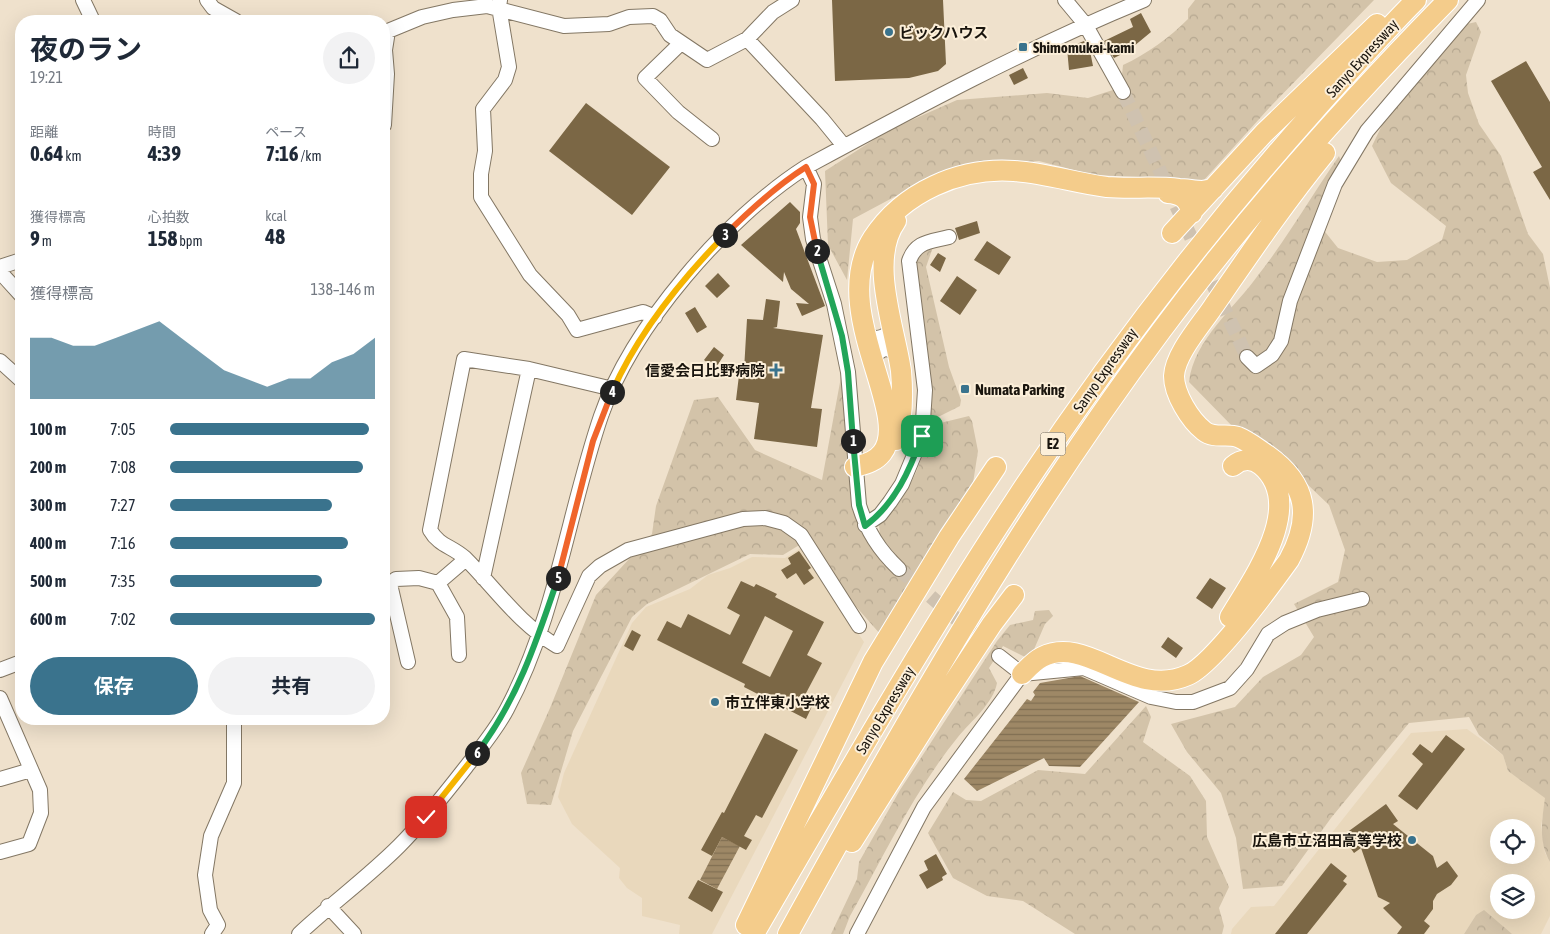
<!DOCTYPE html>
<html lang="ja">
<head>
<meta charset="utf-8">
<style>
	:root { --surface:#fff; --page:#f2f2f3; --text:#1f2937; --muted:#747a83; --accent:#3a738d }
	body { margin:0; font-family:"Asap Condensed","Noto Sans JP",sans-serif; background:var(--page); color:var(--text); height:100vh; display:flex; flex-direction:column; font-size:19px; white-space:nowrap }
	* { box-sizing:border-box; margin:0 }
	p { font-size:16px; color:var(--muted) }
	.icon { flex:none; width:28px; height:28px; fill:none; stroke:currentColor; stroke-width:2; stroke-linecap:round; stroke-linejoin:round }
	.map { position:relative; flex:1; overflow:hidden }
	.details { position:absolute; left:15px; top:15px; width:375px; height:710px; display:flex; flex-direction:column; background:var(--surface); border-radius:20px; box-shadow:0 5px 20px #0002 }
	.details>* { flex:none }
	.controls { position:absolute; left:1490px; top:819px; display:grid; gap:10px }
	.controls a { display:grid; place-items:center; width:45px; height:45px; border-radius:50%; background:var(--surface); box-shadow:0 5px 20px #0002; font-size:25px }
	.pin { position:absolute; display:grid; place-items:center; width:42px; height:42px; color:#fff; margin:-21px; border-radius:10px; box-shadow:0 2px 8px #0006 }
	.km { position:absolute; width:25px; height:25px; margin:-12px; border-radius:50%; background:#222; color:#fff; font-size:14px; line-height:25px; text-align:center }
	.round { display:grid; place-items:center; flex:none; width:52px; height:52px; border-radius:26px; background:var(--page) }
	.headline { display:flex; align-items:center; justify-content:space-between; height:85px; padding:0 15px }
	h1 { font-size:28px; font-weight:700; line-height:38px }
	.metrics { display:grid; grid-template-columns:repeat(3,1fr); gap:8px; height:85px; padding:5px 15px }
	.metrics div { display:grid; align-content:center }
	.metrics b { font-size:21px; font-weight:700 }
	.metrics small { font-size:14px; font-weight:400 }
	.metrics p { font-size:14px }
	.chart { height:140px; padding:10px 15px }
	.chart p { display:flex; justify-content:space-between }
	.chart svg { width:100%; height:90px; margin-top:5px; fill:var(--accent); opacity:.7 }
	.primary-button { display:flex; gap:10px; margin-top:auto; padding:10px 15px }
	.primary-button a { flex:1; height:58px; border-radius:30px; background:var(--accent); color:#fff; font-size:20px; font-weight:700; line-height:58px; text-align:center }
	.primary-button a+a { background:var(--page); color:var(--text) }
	ul { padding:0 15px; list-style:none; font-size:16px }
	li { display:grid; grid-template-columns:80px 60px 1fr; align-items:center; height:38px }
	li i { height:12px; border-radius:6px; background:var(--accent) }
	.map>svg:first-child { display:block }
</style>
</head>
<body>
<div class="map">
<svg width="1550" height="934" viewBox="0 0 1550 934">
	<defs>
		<pattern id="forest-crowns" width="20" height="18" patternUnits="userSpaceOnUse" patternTransform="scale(1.25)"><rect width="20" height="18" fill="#d3c3a9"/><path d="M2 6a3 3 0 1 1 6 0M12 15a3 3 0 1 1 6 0" fill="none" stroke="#b5a790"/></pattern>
		<pattern id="water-rules" width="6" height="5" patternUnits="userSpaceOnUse" patternTransform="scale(1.25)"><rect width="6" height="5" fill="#9e8866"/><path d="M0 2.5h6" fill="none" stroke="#806e52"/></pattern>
	</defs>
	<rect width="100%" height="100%" fill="#efe1cc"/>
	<path fill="#e9d8bc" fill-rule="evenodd" d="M801 548 864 642 712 934H679L680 925 642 916V898L627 888 619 878 620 868 572 824 558 797 564 773 632 623 646 607 690 589 708 575 730 568 752 557 785 558Z
		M1467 729 1503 755 1508 771 1546 798 1541 826 1545 853 1550 862V916L1541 934H1512L1484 911 1476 915 1464 934H1231L1232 929 1251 907 1274 906 1411 733ZM1499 828H1526V855H1499ZM1499 882H1526V910H1499Z"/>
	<path fill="url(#forest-crowns)" d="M1195 0H1374L1270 107 1204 180 1093 175 1039 161 961 168 911 188 853 219 847 280 828 245 825 171 889 130 957 100 1047 93 1088 98 1113 90 1120 95 1123 65C1147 54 1169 38 1188 19V9Z
		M1476 22 1481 32 1466 75 1468 93 1479 124 1501 156 1528 234 1543 254 1550 288V862C1538 841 1542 820 1545 798L1508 771 1503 755 1479 735 1469 717 1409 723 1331 818 1282 886 1243 889 1236 838 1221 793 1187 752 1171 724 1235 707 1263 677 1301 655 1314 637 1294 604 1338 582 1345 550 1329 505 1307 484 1286 457 1235 429 1189 382C1194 339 1235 308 1259 274 1288 237 1312 195 1339 156L1342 164 1314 218 1338 248 1377 262 1407 260 1442 240 1446 226 1391 183 1372 146 1383 123 1467 24Z
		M933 247 926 267 949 367 961 400 960 406 930 421C931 388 928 355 924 321 921 302 912 280 916 261 918 252 926 249 933 247Z
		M843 366 852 495 861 531 884 565 896 555 880 535 879 525C907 498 924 465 928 426L969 416 972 421 978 451 971 496 881 635 801 544 783 555 750 554 647 604 632 617 573 731 551 805 527 804 521 773 550 708 596 595 652 534 656 506 694 400 718 397 755 450 822 480Z
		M1049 610 1053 616 1045 624 1032 654 1025 657 1003 646 989 668 997 683C993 704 971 721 958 737 914 791 884 856 850 916L843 934H831L857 879 859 862 900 790 997 641 1010 625 1033 620 1035 611Z
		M1146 706 1151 717 1143 742 1190 776 1206 801 1207 837 1229 887 1219 908 1224 926 1222 934H1075L1023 901 987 896 953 878 928 833 953 792 966 800 981 801 1038 770 1085 774Z
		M1484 910 1511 933 1512 934H1464L1476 915Z"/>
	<path fill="url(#water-rules)" d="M1080 676 1139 702 1080 767 1049 766 1044 758 977 791 964 779 1027 699 1031 701 1035 695 1033 692 1040 683Z
		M722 837 740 846 717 889 700 880Z"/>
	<path fill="#7b6745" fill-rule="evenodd" d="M832 0H943L946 64 938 71 909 78 835 81Z
		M1141 13 1151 32 1128 51 1114 58 1104 41 1133 27 1130 19Z
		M1084 41 1090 51 1093 66 1069 70 1067 48Z
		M1526 61 1550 102V200L1533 172 1542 167 1491 81Z
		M1023 68 1028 78 1014 85 1009 75Z
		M586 103 670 167 632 215 549 151Z
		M790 202 800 212V223L796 229 825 306 802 316 796 303 809 304 791 289 784 272 783 282 741 245Z
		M977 221 980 233 959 240 955 228Z
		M987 241 1011 257 999 275 974 260Z
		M938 253 946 258 940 272 930 265Z
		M718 273 730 286 717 298 705 286Z
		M957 276 977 290 960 315 940 301Z
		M766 299 780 301 777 327 773 328 823 335 811 408 822 409 817 447 754 439 759 403 736 400 740 367 744 370 747 319 763 320Z
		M695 307 707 327 697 333 685 313Z
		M714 347 724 355 715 369 704 360Z
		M799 551 811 568 808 570 814 578 804 585 796 573 787 579 781 570 791 564 788 558Z
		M1210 578 1226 588 1212 609 1196 598Z
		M741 581 754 587 756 584 777 594 775 597 824 622 807 655 822 663 805 695 815 700 806 719 744 687 745 684 657 640 667 621 681 628 688 614 730 635 740 615 727 608ZM765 616 793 631 770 677 742 663Z
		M632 630 641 635 633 651 624 646Z
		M1168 637 1183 648 1176 658 1161 647Z
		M765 733 798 750 762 818 756 815 744 836 752 840 746 850 722 837 712 856 701 850 722 812 724 813Z
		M1446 735 1465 749 1417 810 1398 796 1423 764 1412 754 1420 744 1432 753Z
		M1386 804 1398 821 1393 824 1433 856 1437 868 1447 861 1458 876 1451 885 1437 894 1433 901V909L1424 921 1430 926 1424 934H1397L1402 927 1383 908 1390 903 1378 897 1361 848 1354 853 1342 836Z
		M936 854 947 874 942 877 943 880 927 889 919 875 928 870 924 861Z
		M1331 863 1347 876 1343 881 1347 884 1307 934H1275Z
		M698 880 723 892 712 912 688 898Z"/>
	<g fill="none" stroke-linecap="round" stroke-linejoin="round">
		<path stroke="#cfc2b0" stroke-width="14" stroke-dasharray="14 7" stroke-linecap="butt" d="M1123 92 1247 357
			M899 569 999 656"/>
		<g stroke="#837764" stroke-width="16">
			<path id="minor" d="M83 0 93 21
				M207 0 213 8 236 21
				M500 0 499 7 509 67 505 80 483 109 485 151 481 174V197L530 275 568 315 577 330 643 312 655 317
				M1065 0 1085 24 1123 92
				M747 39 822 119 844 146
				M681 43 645 78 678 112 712 139
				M384 125 387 74 385 50 388 31 422 17 453 10 487 6 564 26 609 24 629 17 653 16 660 20 670 35 707 60 747 39 773 12 792 0
				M806 167 814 184 810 217 813 239 834 304 848 372 859 505C867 531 879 550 899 569
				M0 267 21 260
				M0 272 21 295
				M864 330 873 338C885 338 889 334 892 323
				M1247 357 1256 366 1272 355 1281 341 1290 301 1335 184 1367 131 1478 0
				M0 361 21 380
				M873 363C878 348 887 345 898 356
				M613 389 529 369 464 359 430 530C439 546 452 546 465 558 496 589 519 624 557 646L589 576 600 566 628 550 743 519 765 518 784 523 801 535 859 626
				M865 525 880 515 890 502 902 484 922 436 925 390 909 261C916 241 930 242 949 237
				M483 578 529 369
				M438 583 466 559
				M999 656 1022 674 1084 668 1151 697 1176 702H1193L1230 688 1247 669 1268 634 1285 623 1317 610 1362 599
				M408 662 390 584 396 579 419 578 438 583 457 617 459 655
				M0 670 21 662
				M0 698 40 790 41 813 29 844 0 852
				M0 779 31 770
				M328 906 354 934
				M212 934 218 925 210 910 205 875 211 836 234 783V719
				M299 934C331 904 367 878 399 846 423 822 445 794 466 767 480 749 496 730 507 709 556 617 568 513 601 416 632 326 726 218 806 167 917 107 1027 48 1144 0
				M857 934 924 807 1022 674"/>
		</g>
		<g stroke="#fff" stroke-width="22">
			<path id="highway" d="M1168 193C1182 194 1188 199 1192 213
				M1172 233 1264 133 1377 24
				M896 440C903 418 903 394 901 371 895 328 868 260 896 221
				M855 467C865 464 875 462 882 453 913 414 827 310 873 238 903 192 960 167 1014 171 1045 173 1076 183 1107 187 1131 189 1156 186 1179 189 1187 189 1194 191 1202 191L1213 189
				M1230 617C1252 580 1308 504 1261 465 1252 458 1241 459 1233 466
				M1022 674C1028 668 1034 661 1042 657 1088 634 1132 700 1188 675 1213 664 1271 585 1289 560 1312 517 1308 484 1267 455 1258 449 1248 441 1238 437 1227 433 1214 439 1204 431 1190 420 1174 394 1174 376 1175 354 1201 325 1213 307 1249 255 1285 202 1325 153
				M852 842 934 712 992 624 1014 595
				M746 925 873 662 949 537 996 467
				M754 934C839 788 923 640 1016 499 1106 362 1205 233 1314 111 1348 73 1381 35 1416 0
				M788 934C902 727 1019 521 1161 331 1248 214 1346 104 1448 0"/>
		</g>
		<use href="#minor" stroke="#fff" stroke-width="14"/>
		<use href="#highway" stroke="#f4cc8b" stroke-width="20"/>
	</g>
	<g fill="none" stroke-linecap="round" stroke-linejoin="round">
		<g stroke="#fff" stroke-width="10">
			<path id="split-1" d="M853 441 859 505 865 526C895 504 910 470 922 436"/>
		</g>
		<g stroke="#fff" stroke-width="10">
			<path id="split-2" d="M817 251 842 336 848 372 853 441"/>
		</g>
		<g stroke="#fff" stroke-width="10">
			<path id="split-3" d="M725 235C750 210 776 186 806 167L814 184 810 217 817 251"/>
		</g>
		<g stroke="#fff" stroke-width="10">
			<path id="split-4" d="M612 392C638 333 680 281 725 235"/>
		</g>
		<g stroke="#fff" stroke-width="10">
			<path id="split-5" d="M558 578 593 441 612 392"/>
		</g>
		<g stroke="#fff" stroke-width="10">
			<path id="split-6" d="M477 753C517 701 537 640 558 578"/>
		</g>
		<g stroke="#fff" stroke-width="10">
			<path id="split-7" d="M426 817 477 753"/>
		</g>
		<use href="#split-1" stroke="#22a559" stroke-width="6"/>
		<use href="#split-2" stroke="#22a559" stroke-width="6"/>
		<use href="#split-3" stroke="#f0652b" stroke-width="6"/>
		<use href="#split-4" stroke="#f5b400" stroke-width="6"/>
		<use href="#split-5" stroke="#f0652b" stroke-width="6"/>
		<use href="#split-6" stroke="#22a559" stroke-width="6"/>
		<use href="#split-7" stroke="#f5b400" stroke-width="6"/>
	</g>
	<g fill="#3a738d" stroke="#fcefd9" stroke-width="2">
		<circle cx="889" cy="32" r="5"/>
		<rect x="1018" y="42" width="10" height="10" rx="2.5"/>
		<path d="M773.5 362.5h5v5h5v5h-5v5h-5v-5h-5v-5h5z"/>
		<rect x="960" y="384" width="10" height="10" rx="2.5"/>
		<circle cx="715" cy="702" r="5"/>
		<circle cx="1412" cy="840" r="5"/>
	</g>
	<g text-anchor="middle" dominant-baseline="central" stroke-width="4" stroke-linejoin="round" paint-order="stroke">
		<rect fill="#fcefd9" stroke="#5e564b" stroke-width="1" x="1040.5" y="432.5" width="25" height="23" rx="4"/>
		<g font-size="14" font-weight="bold" fill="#1a150e">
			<text x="1053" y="444">E2</text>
		</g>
		<g font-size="15" font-weight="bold" fill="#1a150e" stroke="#fcefd9" text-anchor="start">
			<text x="899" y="32">ビックハウス</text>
			<text x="1033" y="47">Shimomukai-kami</text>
			<text x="765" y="370" text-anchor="end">信愛会日比野病院</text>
			<text x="975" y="389">Numata Parking</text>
			<text x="725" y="702">市立伴東小学校</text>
			<text x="1402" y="840" text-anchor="end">広島市立沼田高等学校</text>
		</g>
		<g font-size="15" fill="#1a150e" stroke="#fcefd9">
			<text transform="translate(1362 58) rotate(-48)">Sanyo Expressway</text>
			<text transform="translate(1105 370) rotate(-55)">Sanyo Expressway</text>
			<text transform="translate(885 710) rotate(-59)">Sanyo Expressway</text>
		</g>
	</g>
</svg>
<div class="controls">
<a><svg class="icon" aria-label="locate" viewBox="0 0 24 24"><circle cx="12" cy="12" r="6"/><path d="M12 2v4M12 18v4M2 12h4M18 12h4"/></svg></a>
<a><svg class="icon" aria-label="layers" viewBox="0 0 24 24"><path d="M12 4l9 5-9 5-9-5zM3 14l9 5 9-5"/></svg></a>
</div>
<div class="pin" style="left:922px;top:436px;background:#1e9e55"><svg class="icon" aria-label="arrive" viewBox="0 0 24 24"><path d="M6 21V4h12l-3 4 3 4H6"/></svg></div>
<div class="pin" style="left:426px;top:817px;background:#d93025"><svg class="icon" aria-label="check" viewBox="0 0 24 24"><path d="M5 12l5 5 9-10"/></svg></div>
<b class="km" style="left:853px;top:441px">1</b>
<b class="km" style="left:817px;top:251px">2</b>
<b class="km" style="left:725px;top:235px">3</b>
<b class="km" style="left:612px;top:392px">4</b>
<b class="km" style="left:558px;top:578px">5</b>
<b class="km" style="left:477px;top:753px">6</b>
<section class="details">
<div class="headline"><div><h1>夜のラン</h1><p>19:21</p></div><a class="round"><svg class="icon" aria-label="share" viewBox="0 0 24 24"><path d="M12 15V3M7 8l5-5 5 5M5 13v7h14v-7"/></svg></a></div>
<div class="metrics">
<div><p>距離</p><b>0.64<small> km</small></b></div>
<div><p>時間</p><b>4:39</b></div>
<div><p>ペース</p><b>7:16<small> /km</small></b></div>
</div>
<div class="metrics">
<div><p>獲得標高</p><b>9<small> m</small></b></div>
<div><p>心拍数</p><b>158<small> bpm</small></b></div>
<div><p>kcal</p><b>48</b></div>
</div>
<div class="chart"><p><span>獲得標高</span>138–146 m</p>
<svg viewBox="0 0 160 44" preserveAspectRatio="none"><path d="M0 44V14L10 14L20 18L30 18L40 14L50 10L60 6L70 14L80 22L90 30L100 34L110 38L120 34L130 34L140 26L150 22L160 14V44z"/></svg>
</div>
<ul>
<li><b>100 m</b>7:05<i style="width:97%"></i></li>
<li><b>200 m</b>7:08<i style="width:94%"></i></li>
<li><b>300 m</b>7:27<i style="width:79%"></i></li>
<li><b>400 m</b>7:16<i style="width:87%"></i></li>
<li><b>500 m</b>7:35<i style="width:74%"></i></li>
<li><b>600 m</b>7:02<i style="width:100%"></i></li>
</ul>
<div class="primary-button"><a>保存</a><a>共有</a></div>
</section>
</div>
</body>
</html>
